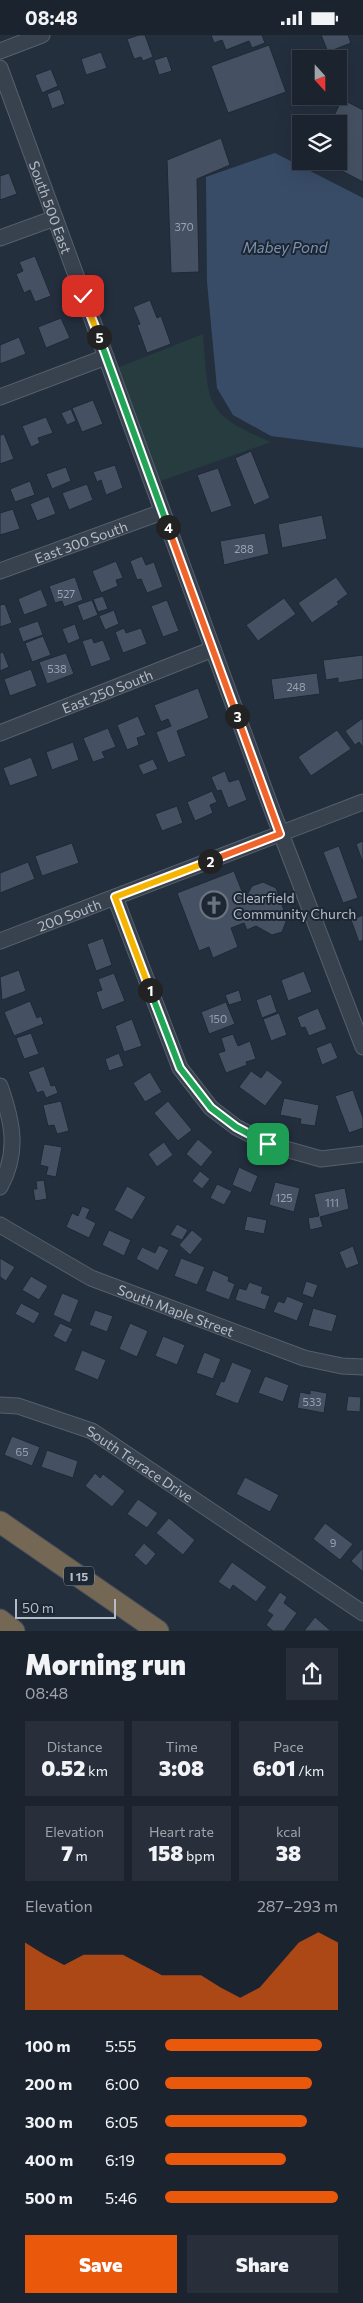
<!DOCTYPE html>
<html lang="en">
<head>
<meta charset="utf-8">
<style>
	:root { --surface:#1b232e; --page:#282f3a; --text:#f1f3f6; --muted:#a0a4aa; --line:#39404a; --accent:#ea580c }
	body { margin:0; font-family:Commissioner,sans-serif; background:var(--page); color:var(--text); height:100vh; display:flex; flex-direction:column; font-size:19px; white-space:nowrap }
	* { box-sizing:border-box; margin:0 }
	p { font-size:16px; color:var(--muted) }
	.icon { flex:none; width:28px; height:28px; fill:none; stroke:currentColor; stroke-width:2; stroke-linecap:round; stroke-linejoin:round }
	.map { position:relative; height:1596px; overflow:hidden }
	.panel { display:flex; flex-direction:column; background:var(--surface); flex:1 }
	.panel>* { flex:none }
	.needle { width:32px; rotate:159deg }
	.tools { position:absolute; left:292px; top:15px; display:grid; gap:10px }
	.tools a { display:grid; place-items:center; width:55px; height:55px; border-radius:0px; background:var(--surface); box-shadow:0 5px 20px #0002,0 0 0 1px var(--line); font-size:25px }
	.scale { position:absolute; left:15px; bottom:12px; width:101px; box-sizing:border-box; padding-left:5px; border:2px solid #b4bcc9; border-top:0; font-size:14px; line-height:18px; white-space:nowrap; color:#b4bcc9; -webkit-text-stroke:4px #1d2633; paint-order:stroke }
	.pin { position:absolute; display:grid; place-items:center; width:42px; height:42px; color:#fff; margin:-21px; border-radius:10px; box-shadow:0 2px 8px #0006 }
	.km { position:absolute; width:25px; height:25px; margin:-12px; border-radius:50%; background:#222; color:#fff; font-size:14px; line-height:25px; text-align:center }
	.round { display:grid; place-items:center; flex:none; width:52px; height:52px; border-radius:0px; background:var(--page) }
	.overview { display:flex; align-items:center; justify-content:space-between; height:85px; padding:0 25px }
	h1 { font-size:28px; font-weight:800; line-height:38px }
	.metrics { display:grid; grid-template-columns:repeat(3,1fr); gap:8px; height:85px; padding:5px 25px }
	.metrics div { display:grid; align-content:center; border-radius:0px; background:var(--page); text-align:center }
	.metrics b { font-size:21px; font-weight:800 }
	.metrics small { font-size:14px; font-weight:400 }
	.metrics p { font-size:14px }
	.chart { height:140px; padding:10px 25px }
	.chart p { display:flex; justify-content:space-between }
	.chart svg { width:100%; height:90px; margin-top:5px; fill:var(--accent); opacity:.7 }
	.primary-button { display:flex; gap:10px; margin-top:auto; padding:10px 25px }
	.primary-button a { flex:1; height:58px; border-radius:0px; background:var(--accent); color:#fff; font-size:20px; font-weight:800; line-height:58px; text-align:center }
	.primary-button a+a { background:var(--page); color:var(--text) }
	ul { padding:0 25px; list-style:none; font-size:16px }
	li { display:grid; grid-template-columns:80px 60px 1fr; align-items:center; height:38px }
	li i { height:12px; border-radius:6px; background:var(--accent) }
	.status { display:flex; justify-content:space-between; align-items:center; height:35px; padding:0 25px; background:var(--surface); direction:ltr }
	.status svg { height:14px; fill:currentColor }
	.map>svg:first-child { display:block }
</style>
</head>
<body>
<div class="status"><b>08:48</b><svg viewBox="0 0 49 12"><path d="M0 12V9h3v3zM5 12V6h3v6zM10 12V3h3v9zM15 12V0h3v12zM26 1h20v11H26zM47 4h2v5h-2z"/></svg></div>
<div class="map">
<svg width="363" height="1596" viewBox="0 0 363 1596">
	<rect width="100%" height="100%" fill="#242f3e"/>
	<path fill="#263c3f" d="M203 299C209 368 202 378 271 407L158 447 117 333Z"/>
	<path fill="#394c67" d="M275 118 363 163V413L271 401 233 380 217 353 207 247 206 142Z"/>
	<path fill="#455162" stroke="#1f2835" d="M139 0H145L153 22 143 26 141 22 134 24 127 4Z
		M211 0H262L265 8 252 13 249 6 226 15 222 5 214 8Z
		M321 0H348L351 8 328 17Z
		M269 10 286 57 228 78 211 31Z
		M101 17 107 33 86 40 81 24Z
		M167 21 172 36 159 40 154 25Z
		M51 34 58 51 42 58 35 40Z
		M60 54 65 69 52 74 47 59Z
		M342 64 363 75V147L323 126H339V89H330Z
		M221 103 230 130 197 144 199 237 171 238 167 125Z
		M9 138 17 159 0 165V141Z
		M35 221 51 261 35 267 30 255 24 258 16 239 23 236 19 227Z
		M150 265 157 283 161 281 171 309 147 318 137 290 140 289 133 272Z
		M61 283 70 303 46 313 38 292Z
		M19 302 26 319 0 329V310Z
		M93 365 103 389 82 397 72 373Z
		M71 374 76 386 67 390 61 378Z
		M46 382 53 398 38 403 40 408 31 412 22 391Z
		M4 399 14 424 0 429V400Z
		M251 416 270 463 254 470 235 423Z
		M115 430 123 453 106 460 101 445 97 447 93 437Z
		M66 432 71 446 52 454 46 439Z
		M218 433 232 471 211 478 197 440Z
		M30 446 35 460 15 467 10 454Z
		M87 449 93 465 69 475 62 458Z
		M49 461 56 479 37 486 30 469Z
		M13 474 20 494 0 500V478Z
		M322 480 327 504 282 513 278 489Z
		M265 498 269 519 224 530 220 506Z
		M142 521 146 530 154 527 163 552 147 558 141 544 137 545 130 526Z
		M116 526 123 543 116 545 118 551 101 558 92 536Z
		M75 542 83 565 64 572 62 566 55 568 49 551Z
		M336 542 348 559 337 567 339 569 312 588 298 568Z
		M41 554 48 571 24 580 18 564Z
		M103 561 108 574 98 577 93 564Z
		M284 563 296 579 258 606 246 590Z
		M92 565 98 580 83 586 77 570Z
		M167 565 179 596 163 602 151 571Z
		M5 569 12 588 0 592V570Z
		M114 575 119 589 105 595 99 581Z
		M38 586 43 600 23 607 18 593Z
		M75 589 80 604 68 609 62 594Z
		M124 593 126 598 141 593 147 609 123 618 115 597Z
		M43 601 51 620 32 627 25 608Z
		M92 603 94 608 103 605 111 625 91 632 82 606Z
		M3 617 9 632 0 636V618Z
		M66 618 74 639 47 649 39 627Z
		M363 620V644L338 648V643L326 645 323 625Z
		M31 634 37 651 10 661 4 644Z
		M317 638 320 659 274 665 271 644Z
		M198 653 209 683 177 696 186 721 168 728 156 697 171 691 168 684 161 687 154 670Z
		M138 681 146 700 137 703 139 710 127 715 117 690Z
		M363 683V712L359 707 355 710 345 696Z
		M108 693 116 712 102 717 105 723 93 727 83 703Z
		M337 695 351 714 311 741 298 722Z
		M73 707 79 725 52 735 46 717Z
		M31 722 38 741 10 751 3 733Z
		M153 724 158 734 143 740 138 730Z
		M225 736 229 747 239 744 247 765 228 773 221 755 217 756 211 742Z
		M212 756 217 767 210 770 213 778 195 786 187 767Z
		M177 771 183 788 162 796 155 779Z
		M363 806V828L356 809Z
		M72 808 79 828 42 841 35 821Z
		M339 811 358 863 343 868 323 817Z
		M28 827 35 844 0 858V838Z
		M234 836 245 864 252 851 263 847 276 853 287 884 282 897 272 900 256 891 247 895 244 888 231 893 238 912 213 923 209 912 199 916 177 858Z
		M363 880V905L359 907 351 885Z
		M103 903 112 930 96 936 87 909Z
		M19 935 26 956 2 965 0 942Z
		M304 936 312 957 288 966 281 945Z
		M114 938 125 966 102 975 96 957 102 955 98 944Z
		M239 955 242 966 229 970 225 960Z
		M271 959 277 977 262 983 256 965Z
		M30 966 37 983 41 981 44 989 14 1001 4 977Z
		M226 967 235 989 209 999 201 977Z
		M318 973 327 994 309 1001 305 992 301 993 297 982Z
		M279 978 287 1000 271 1006 263 984Z
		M132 984 142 1011 124 1017 115 991Z
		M31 998 39 1019 24 1024 16 1003Z
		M233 999 238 1011 250 1006 256 1024 246 1027 247 1030 226 1038 218 1018 225 1016 221 1003Z
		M331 1007 338 1023 322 1030 316 1013Z
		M119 1018 124 1031 109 1036 105 1024Z
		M44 1031 51 1051 55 1050 58 1058 46 1063 43 1056 37 1058 28 1037Z
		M267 1035 283 1047 265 1071 239 1052 251 1036 261 1043Z
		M150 1037 162 1057 145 1067 133 1048Z
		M353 1055 363 1083V1093L349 1098 335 1061Z
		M284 1063 319 1070 315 1091 300 1089 301 1084 280 1080Z
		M61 1066 69 1096 57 1099 54 1090 48 1091 43 1070Z
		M168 1066 192 1095 178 1106 154 1078Z
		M198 1104 213 1117 201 1132 186 1119Z
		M164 1107 173 1120 157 1132 148 1119Z
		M44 1109 62 1112 56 1142 46 1140 48 1132 40 1130Z
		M239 1132 258 1141 251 1158 232 1150Z
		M200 1136 210 1144 202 1154 192 1146Z
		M44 1145 47 1164 35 1166 33 1154H37L36 1146Z
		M275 1147 300 1153 294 1177 269 1170Z
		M217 1149 232 1156 224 1170 210 1163Z
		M127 1151 146 1162 132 1185 114 1175Z
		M345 1153 349 1174 320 1182 323 1192 310 1195 308 1183 319 1181 314 1159Z
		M82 1171 90 1174 86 1183 96 1188 89 1203 66 1192 72 1178 78 1181Z
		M247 1181 267 1185 264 1199 244 1195Z
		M177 1189 188 1195 182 1205 170 1200Z
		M109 1195 131 1205 124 1221 102 1210Z
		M192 1195 203 1204 190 1220 179 1210Z
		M159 1210 169 1215 158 1236 136 1224 142 1212 155 1218Z
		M353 1211 359 1229 346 1234 339 1217Z
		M0 1223 15 1232 6 1246 0 1242Z
		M181 1223 205 1232 197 1250 174 1241Z
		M213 1235 229 1242 228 1246 235 1249 229 1265 205 1256Z
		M31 1241 48 1251 39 1265 22 1255Z
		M306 1246 318 1250 313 1263 302 1259Z
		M249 1247 263 1252 261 1258 270 1261 265 1275 235 1265 239 1253 246 1255Z
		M62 1258 79 1265 70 1288 53 1280Z
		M287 1261 304 1268 297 1286 273 1277 278 1266 284 1268Z
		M21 1268 40 1278 34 1289 15 1279Z
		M313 1273 337 1280 332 1297 308 1291Z
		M95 1275 113 1281 107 1297 89 1290Z
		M60 1288 73 1294 66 1308 53 1301Z
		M130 1288 148 1296 137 1322 119 1314Z
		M163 1301 185 1310 177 1330 155 1321Z
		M82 1315 106 1325 98 1345 74 1335Z
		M204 1317 221 1324 213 1344 196 1338Z
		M232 1327 252 1335 238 1369 215 1360 221 1346 224 1347Z
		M265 1341 289 1350 283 1367 258 1358Z
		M310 1355 327 1358 324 1378 297 1373 300 1357 310 1359Z
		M348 1361 361 1362 360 1377 346 1376Z
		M12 1401 40 1412 32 1431 4 1420Z
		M47 1415 78 1426 73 1443 41 1432Z
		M95 1438 100 1443 103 1439 125 1456 112 1472 85 1451Z
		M245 1442 279 1460 270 1477 236 1459Z
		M138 1464 158 1478 147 1493 127 1479Z
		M169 1483 195 1505 183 1520 156 1498Z
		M325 1488 353 1509 340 1525 313 1504Z
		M144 1508 156 1519 146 1531 134 1520Z
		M363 1513V1537L351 1526Z
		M232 1527 267 1552 256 1567 233 1550 230 1555 218 1547Z
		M280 1557 287 1562 284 1568 297 1578 284 1596H273L266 1590 273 1580 267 1576Z
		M315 1582 331 1596H304Z"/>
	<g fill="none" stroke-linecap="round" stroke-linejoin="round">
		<g stroke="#565f6c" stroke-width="17">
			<g id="minor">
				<path d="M0 16 42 0"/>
				<path id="s1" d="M0 33 272 775 363 1012"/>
				<path d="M0 203 55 183"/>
				<path d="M0 362 106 322"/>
				<path id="s2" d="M0 536 162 477"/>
				<path id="s3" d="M0 698 213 614"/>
				<path d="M115 862 180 1033 211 1073 236 1092 268 1109 321 1124 363 1119"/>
				<path id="s4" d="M0 906 363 767"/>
				<path d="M0 1051C13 1088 19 1117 0 1152"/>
				<path id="s5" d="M0 1190 91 1243 304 1323 342 1331 363 1332"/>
				<path id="s6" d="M0 1370 18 1371 92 1396 363 1578"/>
			</g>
		</g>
		<g stroke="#434c59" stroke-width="23">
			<path id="highway" d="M0 1487 158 1596
				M0 1585 14 1596"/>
		</g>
		<use href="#minor" stroke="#38414e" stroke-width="15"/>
		<use href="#highway" stroke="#746855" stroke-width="21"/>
	</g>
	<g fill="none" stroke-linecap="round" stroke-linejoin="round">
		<g stroke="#fff" stroke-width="10">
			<path id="split-1" d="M150 955 180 1033 211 1073 236 1092 268 1109"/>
		</g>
		<g stroke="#fff" stroke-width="10">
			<path id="split-2" d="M150 955 115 862 210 826"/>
		</g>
		<g stroke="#fff" stroke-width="10">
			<path id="split-3" d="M210 826 280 799 237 681"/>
		</g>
		<g stroke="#fff" stroke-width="10">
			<path id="split-4" d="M168 492 237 681"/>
		</g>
		<g stroke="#fff" stroke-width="10">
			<path id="split-5" d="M99 302 168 492"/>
		</g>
		<g stroke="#fff" stroke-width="10">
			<path id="split-6" d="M83 261 99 302"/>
		</g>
		<use href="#split-1" stroke="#22a559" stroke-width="6"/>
		<use href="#split-2" stroke="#f5b400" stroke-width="6"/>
		<use href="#split-3" stroke="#f0652b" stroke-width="6"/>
		<use href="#split-4" stroke="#f0652b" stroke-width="6"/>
		<use href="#split-5" stroke="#22a559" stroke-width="6"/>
		<use href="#split-6" stroke="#f5b400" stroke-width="6"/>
	</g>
	<defs>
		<g id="church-ring" transform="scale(1.4375)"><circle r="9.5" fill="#1d2633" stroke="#6b7280" stroke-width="1.5"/><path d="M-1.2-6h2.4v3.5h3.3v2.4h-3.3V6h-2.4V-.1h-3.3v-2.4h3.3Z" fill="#6b7280"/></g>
	</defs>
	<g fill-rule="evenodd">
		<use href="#church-ring" x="214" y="870"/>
	</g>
	<g text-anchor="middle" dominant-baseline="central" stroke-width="4" stroke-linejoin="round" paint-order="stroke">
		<g font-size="11" fill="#98a1af">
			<text x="184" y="191">370</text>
			<text x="244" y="513">288</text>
			<text x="66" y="558">527</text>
			<text x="57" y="633">538</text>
			<text x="296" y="651">248</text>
			<text x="218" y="983">150</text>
			<text x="284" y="1162">125</text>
			<text x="332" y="1167">111</text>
			<text x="312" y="1366">533</text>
			<text x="22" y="1416">65</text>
			<text x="333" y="1507">9</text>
		</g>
		<rect fill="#1d2633" stroke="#878f9c" stroke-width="1" x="64" y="1531.5" width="30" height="19" rx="4"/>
		<g font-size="12" font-weight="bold" fill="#b4bcc9">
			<text x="79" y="1541">I 15</text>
		</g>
		<g font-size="14" fill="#b4bcc9" stroke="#1d2633">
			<text stroke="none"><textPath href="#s1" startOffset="148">South 500 East</textPath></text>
			<text stroke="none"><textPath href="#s2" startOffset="86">East 300 South</textPath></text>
			<text stroke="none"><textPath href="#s3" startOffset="115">East 250 South</textPath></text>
			<text stroke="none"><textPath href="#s4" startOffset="74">200 South</textPath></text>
			<text stroke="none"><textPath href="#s5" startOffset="196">South Maple Street</textPath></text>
			<text stroke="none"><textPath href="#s6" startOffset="154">South Terrace Drive</textPath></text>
		</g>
		<g font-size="14" fill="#b4bcc9" stroke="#1d2633" text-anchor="start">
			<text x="233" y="862">Clearfield<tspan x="233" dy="16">Community Church</tspan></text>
		</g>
		<g font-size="15" font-style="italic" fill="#7c92b1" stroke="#1d2633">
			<text x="285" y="212">Mabey Pond</text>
		</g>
	</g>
</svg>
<div class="tools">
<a><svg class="needle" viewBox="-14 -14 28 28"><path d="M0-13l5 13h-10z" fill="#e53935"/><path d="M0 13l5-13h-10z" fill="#a0a4aa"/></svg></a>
<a><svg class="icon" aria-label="layers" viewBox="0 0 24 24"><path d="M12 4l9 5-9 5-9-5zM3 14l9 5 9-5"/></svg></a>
</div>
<div class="scale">50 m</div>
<div class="pin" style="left:268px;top:1109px;background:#1e9e55"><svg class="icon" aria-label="arrive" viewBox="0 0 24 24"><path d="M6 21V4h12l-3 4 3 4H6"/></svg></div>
<div class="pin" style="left:83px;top:261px;background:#d93025"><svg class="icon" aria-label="check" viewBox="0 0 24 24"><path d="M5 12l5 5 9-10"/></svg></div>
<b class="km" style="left:150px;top:955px">1</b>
<b class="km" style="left:210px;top:826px">2</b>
<b class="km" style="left:237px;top:681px">3</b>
<b class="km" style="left:168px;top:492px">4</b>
<b class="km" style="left:99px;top:302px">5</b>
</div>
<section class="panel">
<div class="overview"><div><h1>Morning run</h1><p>08:48</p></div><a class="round"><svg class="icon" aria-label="share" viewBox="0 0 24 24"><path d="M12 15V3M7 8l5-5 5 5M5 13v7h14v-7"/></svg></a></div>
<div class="metrics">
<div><p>Distance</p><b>0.52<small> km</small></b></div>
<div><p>Time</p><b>3:08</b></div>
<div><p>Pace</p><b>6:01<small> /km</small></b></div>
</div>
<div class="metrics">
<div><p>Elevation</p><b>7<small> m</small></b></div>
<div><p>Heart rate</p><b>158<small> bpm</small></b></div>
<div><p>kcal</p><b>38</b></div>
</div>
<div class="chart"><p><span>Elevation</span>287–293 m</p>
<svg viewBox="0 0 160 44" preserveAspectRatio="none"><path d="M0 44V11L10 17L20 22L30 17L40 17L50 17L60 22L70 27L80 27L90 27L100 33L110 38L120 33L130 22L140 11L150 6L160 11V44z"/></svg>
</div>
<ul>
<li><b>100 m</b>5:55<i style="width:91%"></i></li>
<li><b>200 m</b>6:00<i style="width:85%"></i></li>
<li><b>300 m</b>6:05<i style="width:82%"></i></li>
<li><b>400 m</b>6:19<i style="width:70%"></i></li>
<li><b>500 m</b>5:46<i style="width:100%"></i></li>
</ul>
<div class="primary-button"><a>Save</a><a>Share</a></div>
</section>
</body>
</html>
